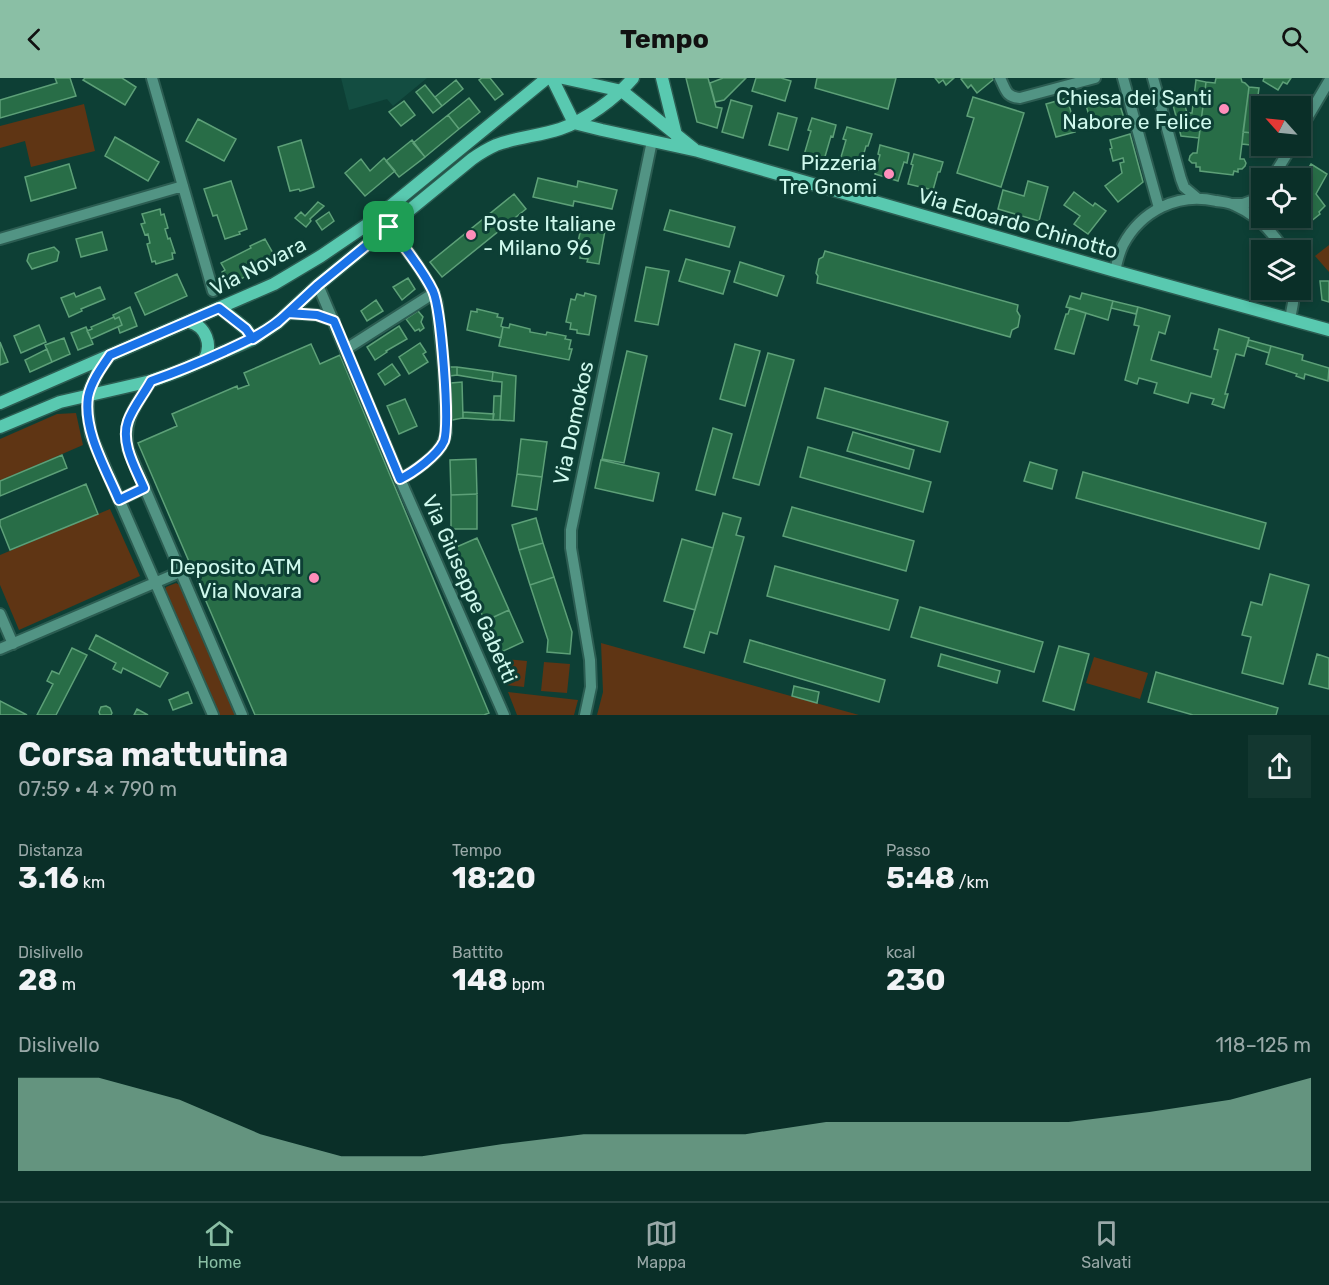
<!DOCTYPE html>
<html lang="it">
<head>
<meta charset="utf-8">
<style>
	:root { --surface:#0a2f28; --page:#133730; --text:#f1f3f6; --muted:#99a9a8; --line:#2a4a45; --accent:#8abfa5 }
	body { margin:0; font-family:Rubik,sans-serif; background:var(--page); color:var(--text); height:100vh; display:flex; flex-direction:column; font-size:22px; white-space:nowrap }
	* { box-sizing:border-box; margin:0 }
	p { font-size:20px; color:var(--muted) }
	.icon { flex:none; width:33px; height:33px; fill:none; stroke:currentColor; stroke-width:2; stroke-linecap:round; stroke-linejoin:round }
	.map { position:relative; height:637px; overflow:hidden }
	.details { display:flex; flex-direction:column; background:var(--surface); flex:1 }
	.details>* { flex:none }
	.needle { width:39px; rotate:297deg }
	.tools { position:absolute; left:1251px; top:18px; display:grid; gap:12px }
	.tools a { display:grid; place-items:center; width:60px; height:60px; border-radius:0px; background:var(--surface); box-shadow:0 3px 9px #0003,0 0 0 2px var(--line); font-size:30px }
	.pin { position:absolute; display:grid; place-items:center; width:51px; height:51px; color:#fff; margin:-26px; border-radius:12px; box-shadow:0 3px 9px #0006 }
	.round { display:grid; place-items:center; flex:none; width:63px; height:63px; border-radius:0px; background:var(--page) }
	.summary { display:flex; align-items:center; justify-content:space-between; height:102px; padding:0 18px }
	h1 { font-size:33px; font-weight:700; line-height:45px }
	.figures { display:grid; grid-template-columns:repeat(3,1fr); gap:9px; height:102px; padding:6px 18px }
	.figures div { display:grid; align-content:center }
	.figures b { font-size:30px; font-weight:700 }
	.figures small { font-size:16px; font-weight:400 }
	.figures p { font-size:16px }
	.chart { height:168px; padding:12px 18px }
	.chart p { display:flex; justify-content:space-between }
	.chart svg { width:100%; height:108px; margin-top:6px; fill:var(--accent); opacity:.7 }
	header { display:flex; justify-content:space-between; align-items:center; height:78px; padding:0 18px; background:var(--accent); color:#111; font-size:27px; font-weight:700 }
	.tab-bar { display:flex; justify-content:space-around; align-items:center; height:84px; border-top:2px solid var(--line); background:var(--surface); font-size:16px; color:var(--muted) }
	.tab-bar a { display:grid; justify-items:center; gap:3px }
	.tab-bar .selected { color:var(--accent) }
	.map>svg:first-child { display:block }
</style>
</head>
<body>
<header><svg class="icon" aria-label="back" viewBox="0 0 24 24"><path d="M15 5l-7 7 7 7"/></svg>Tempo<svg class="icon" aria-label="search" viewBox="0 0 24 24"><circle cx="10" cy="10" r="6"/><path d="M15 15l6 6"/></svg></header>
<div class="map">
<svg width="1329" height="637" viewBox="0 0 1329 637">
	<rect width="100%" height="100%" fill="#0d3f35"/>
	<path fill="#134d41" d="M341 0H427L393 28 387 21 349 32Z"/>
	<path fill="#5f3514" d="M84 26 95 73 31 89 25 63 0 70V48Z
		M1329 167V194L1315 178Z
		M76 335 83 367 0 403V361L57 336Z
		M110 431 140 498 19 552 0 507V477Z
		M176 505 180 507 237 637H218L164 514 166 509Z
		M601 565 859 637H597L603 614Z
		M1094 579 1148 595 1140 621 1086 605Z
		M494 580 527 583 524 609 506 607Z
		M544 584 570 586 567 615 541 613Z
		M508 614 578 622 574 637H517Z"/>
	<path fill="#286d47" stroke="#5da078" stroke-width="1.5" d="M55 0H70L76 18 0 40V22L57 5Z
		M85 0H122L136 9 125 27 83 2Z
		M482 0H490L503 16 495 22 479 2Z
		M686 0H708L716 29 722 30 717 50 697 44Z
		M723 0H746L724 22 715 24 710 5Z
		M756 0H781L791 3 785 23 752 13Z
		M817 0H896L888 31 815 10Z
		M935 0H954L946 7 943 2 939 5Z
		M963 0H993L994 1 977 15 971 7 968 10 961 1Z
		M1216 0H1241L1242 4 1245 5 1249 9 1240 81H1244L1246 85 1245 88 1242 91H1238V94L1234 93 1233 97 1200 93V89H1196V85H1192L1189 82 1190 78 1193 75H1197L1206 4 1215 5Z
		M1264 0H1291L1287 6 1283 4 1278 12 1263 3Z
		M456 2 463 11 442 28 435 19Z
		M1196 2 1206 4 1199 60 1181 58 1173 27 1177 22 1184 24 1187 35H1192Z
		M425 7 442 28 433 35 416 14Z
		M1249 9 1259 10 1255 40 1261 41 1262 40V61H1256L1253 55 1243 54Z
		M1116 15 1125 43 1113 47 1110 39 1091 44 1085 24Z
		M973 19 1024 35 1001 109 957 95 974 40 967 38Z
		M469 20 480 34 459 51 448 37Z
		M1067 20 1073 41 1071 42 1075 54 1056 59 1046 26Z
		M731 22 752 28 743 60 722 54Z
		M404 23 415 37 401 48 389 34Z
		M778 35 797 40 788 72 769 67Z
		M448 37 459 51 425 79 413 65Z
		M812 40 836 47 833 59 831 58 824 82 804 77 811 53 808 52Z
		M198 41 236 61 224 83 186 63Z
		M847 49 872 56 868 68H866L859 92 839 86 846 62 843 61Z
		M1243 54 1253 55 1256 61H1262L1260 68 1242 66Z
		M1130 56 1143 104 1118 124 1105 108 1122 95 1120 85 1124 84 1123 80 1113 83 1110 71 1112 70 1110 62Z
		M115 59 159 84 148 103 105 78Z
		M301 62 314 109 300 113 299 111 290 113 278 69Z
		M412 62 425 79 399 99 386 83Z
		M880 67 909 75 907 85 904 84 898 103 875 96 880 77 878 76Z
		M914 76 943 84 940 94H938L933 112 908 106 913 87 911 86Z
		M384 80 395 93 365 118 345 95 361 81 370 93Z
		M69 86 76 110 31 123 25 99Z
		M1311 86 1327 96 1316 116 1325 128 1319 134 1320 136 1310 144 1300 134V104Z
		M538 100 577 109 578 103 617 112 612 131 574 123 573 128 533 119Z
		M231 103 247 151 239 154 240 156 225 161 217 137 213 138 204 111Z
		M1028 103 1048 109 1039 143 998 131 1003 112 1024 118Z
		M1074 114 1093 128 1095 125 1106 133 1088 156 1074 146 1080 138 1064 127Z
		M514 116 526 131 442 199 430 184Z
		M318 124 324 128 310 141 311 143 306 149 295 140 301 134 305 138Z
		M160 131 161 137 164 136 168 150 165 151 168 161 170 160 175 175H172L173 181 156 186 155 183 152 184 147 166 150 165 148 156 145 157 141 146 145 145 142 136Z
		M670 132 735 149 729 169 664 152Z
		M329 134 334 143 322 152 316 143Z
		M595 145 606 147 599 186 587 184 588 181 580 180 581 174 576 173 581 150 586 151 587 146 595 147Z
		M102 154 107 172 81 179 76 161Z
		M265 161 278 184 227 207 222 194 225 192 221 185 251 170 250 168Z
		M54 169 59 174 57 183 32 191 27 183 29 176Z
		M825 173 1018 227 1017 233 1020 238 1018 249 1012 252 1010 259 817 205 818 198 816 195 819 181 823 179Z
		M686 181 730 193 723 216 679 203Z
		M740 184 784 198 777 218 734 204Z
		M646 189 669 193 658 247 635 243Z
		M177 196 187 218 145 237 135 215Z
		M408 200 415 211 402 222 393 209Z
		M1320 203H1329V224L1322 222Z
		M100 209 105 221 81 231 82 233 69 239 61 220 74 215 76 219Z
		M585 215 596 218 589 257 577 255V252L570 251 571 245 566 244 571 221 575 222 577 216 584 218Z
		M1082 215 1113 223 1108 242 1066 229 1070 218 1080 221Z
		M376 222 383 233 367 243 361 233Z
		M1113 223 1138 229 1136 236 1111 230Z
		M130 229 137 248 120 255 118 249 122 247 119 239 115 241 113 237Z
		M1138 229 1170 238 1165 256 1159 254 1151 282 1211 299 1218 272 1214 271 1219 251 1249 260 1244 278 1236 276 1225 316H1228L1224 330 1212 326 1214 321 1191 315 1188 325 1154 315 1157 305 1139 300 1137 306 1125 302 1139 248 1134 247Z
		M1070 230 1086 235 1074 276 1055 271 1066 236H1068Z
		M477 231 498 236 497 239 503 240 501 248 503 249 501 260 467 252 471 233 477 234Z
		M418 233 423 239 421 244 424 250 420 253 419 251 415 253 406 241Z
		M114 239 115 241 119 239 122 247 91 261 87 253 92 251 91 249Z
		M510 246 530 251V254L546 257 547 254 566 258 565 261 571 262 569 271H572L569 282 499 268 503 249 509 250Z
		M39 247 46 264 21 275 14 258Z
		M399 248 407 261 386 273 387 274 375 282 367 269Z
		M86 249 93 266 78 272 71 255Z
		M64 260 70 276 52 284 45 267Z
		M1249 262 1271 268 1269 275 1247 268Z
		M0 264 8 284 0 287Z
		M420 265 426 274 423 276 428 284 409 296 399 279Z
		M311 266 320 286 340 277 489 635 484 637H255L138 365 177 348 172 336 237 308 238 311 249 307 244 295Z
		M735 266 760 273 745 328 720 321Z
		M1271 268 1303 277 1302 282 1329 290 1328 303 1305 296 1304 301 1296 298 1297 296 1266 286Z
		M47 271 52 284 30 294 25 282Z
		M627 273 647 278 624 385 602 381Z
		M768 275 794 282 759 407 733 400Z
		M392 286 400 297 385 307 378 296Z
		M450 289H457V297L450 298Z
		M457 289 493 294 492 303 457 297Z
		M493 294 516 298 514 343 500 342 502 304 492 303Z
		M462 304 463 340 452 342 451 305Z
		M825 310 948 344 940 374 817 340Z
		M494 318H501L500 342H493Z
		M405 321 417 348 399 356 387 328Z
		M463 334 494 336 493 342 463 340Z
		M713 350 732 356 715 417 696 412Z
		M853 354 914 372 909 391 847 373Z
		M521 361 547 364 542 399 517 396Z
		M808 369 931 404 923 434 800 399Z
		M62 377 67 390 0 418V403Z
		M476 381 477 416 451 417 450 382Z
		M601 382 659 395 653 423 595 410Z
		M1030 384 1057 392 1052 411 1024 403Z
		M1083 394 1266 445 1259 471 1076 420Z
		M517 396 542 399 537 432 512 428Z
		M86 406 98 436 10 472 0 447V442Z
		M477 416V451H451V417Z
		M792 429 914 463 906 493 783 458Z
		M723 435 741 440 736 457 744 459 717 556 710 554 704 575 684 569Z
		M536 440 543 465 519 472 512 447Z
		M477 460 509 532 485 543 452 471Z
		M682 461 713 470 695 532 664 523Z
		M543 465 554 499 530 507 519 472Z
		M775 488 898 522 889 552 767 518Z
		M1270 496 1309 507 1283 606 1242 595 1251 559 1242 557 1251 524 1262 527Z
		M554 499 572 554 570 576 547 574 548 562 530 507Z
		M920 529 1043 564 1034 594 911 559Z
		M509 532 523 564 499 575 485 543Z
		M96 557 168 595 160 609 123 590 121 595 113 591 116 585 89 571Z
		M750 562 885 602 879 624 744 584Z
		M1059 568 1089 576 1074 632 1043 623Z
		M72 570 87 577 56 637H37L53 606 47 603 52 593 59 596Z
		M941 576 1000 593 997 605 938 588Z
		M1317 576 1329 580V611L1309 606Z
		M1156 594 1278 630 1276 637H1193L1148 624Z
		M794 608 819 614 817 625 792 618Z
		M188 614 192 625 173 632 169 622Z
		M0 623 27 637H0Z
		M106 628 110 630 112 635 111 637H100L99 634 101 629Z
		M137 631 148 637H134Z"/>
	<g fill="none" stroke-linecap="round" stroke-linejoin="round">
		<g stroke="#2c5d52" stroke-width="14">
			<path id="street" d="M152 0 213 213
				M1000 0C1006 12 1006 19 1020 20L1095 0
				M1123 0 1159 130
				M1153 0 1181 101 1184 109 1197 120
				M1300 52 1329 3
				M1272 100 1292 68
				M1232 126H1243L1262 119
				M389 149C405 170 430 200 437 225L444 292 446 355C445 359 444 364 441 368 434 380 412 395 400 401
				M0 161 183 108
				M1115 193C1117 184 1119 175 1123 167 1141 133 1178 114 1216 123 1222 124 1228 124 1234 127 1255 136 1272 153 1284 172
				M318 207 400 401 504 637
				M289 235 317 237 334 243
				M1290 241 1293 225V212
				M346 271 434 215
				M151 303C136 328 123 340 128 371L242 637
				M88 317V334L91 357 213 637
				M119 422 144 410
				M0 536 13 566
				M0 571 180 494
				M585 637 591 609 590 582 571 470V452L652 63"/>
		</g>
		<g stroke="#2c5d52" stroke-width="15">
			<path id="secondary" d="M552 0 574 45 602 52 698 73 1115 193 1329 252
				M563 0 622 13 694 71
				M662 0 676 57
				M220 230 246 251 253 261
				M189 244C206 248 213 267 204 282
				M88 317 98 293 109 278
				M0 325 274 206 321 178 371 144 547 0
				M0 349 60 324 151 303 179 293 253 261 277 245 318 207 472 81C479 76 487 71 496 67 517 59 539 58 560 51 586 42 615 21 633 0"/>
		</g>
		<use href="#street" stroke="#529484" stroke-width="10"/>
		<use href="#secondary" stroke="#59c9b0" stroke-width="12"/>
	</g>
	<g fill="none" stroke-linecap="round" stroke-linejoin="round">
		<g stroke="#fff" stroke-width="12">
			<path id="route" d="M389 149 318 207 277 245 253 261 246 251 219 230 110 277C101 290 91 304 88 319 83 353 106 391 119 422L144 410C136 391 120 365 128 343 133 329 144 316 151 303 177 294 201 284 225 273 249 262 269 253 288 235L317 237 334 243 400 401C413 395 438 377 444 363 450 345 441 231 433 213 423 192 403 167 389 149"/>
		</g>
		<use href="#route" stroke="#1a73e8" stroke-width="8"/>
	</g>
	<g fill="#ff8eba" stroke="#0d3f35" stroke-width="2">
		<circle cx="1224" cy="31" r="6"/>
		<circle cx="889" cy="96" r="6"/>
		<circle cx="471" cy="157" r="6"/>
		<circle cx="314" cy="500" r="6"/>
	</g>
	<g text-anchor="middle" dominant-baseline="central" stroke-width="6" stroke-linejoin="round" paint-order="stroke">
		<g font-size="21" fill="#cff9ed" stroke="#0d3f35" text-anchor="end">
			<text x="1212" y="19">Chiesa dei Santi<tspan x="1212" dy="24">Nabore e Felice</tspan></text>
			<text x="877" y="84">Pizzeria<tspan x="877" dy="24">Tre Gnomi</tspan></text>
			<text x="483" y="145" text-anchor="start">Poste Italiane<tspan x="483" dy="24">- Milano 96</tspan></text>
			<text x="302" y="488">Deposito ATM<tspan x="302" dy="24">Via Novara</tspan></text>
		</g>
		<g font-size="21" fill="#cff9ed" stroke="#0d3f35">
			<text transform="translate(1018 145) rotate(16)">Via Edoardo Chinotto</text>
			<text transform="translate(258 188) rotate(-27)">Via Novara</text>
			<text transform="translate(573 345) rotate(-78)">Via Domokos</text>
			<text transform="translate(470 511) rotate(66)">Via Giuseppe Gabetti</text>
		</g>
	</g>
</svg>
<div class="tools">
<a><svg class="needle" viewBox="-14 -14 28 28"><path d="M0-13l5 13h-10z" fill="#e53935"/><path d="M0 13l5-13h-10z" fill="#99a9a8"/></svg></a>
<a><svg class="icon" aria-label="locate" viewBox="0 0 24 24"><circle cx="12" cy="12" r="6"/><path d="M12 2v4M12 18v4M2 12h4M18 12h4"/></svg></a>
<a><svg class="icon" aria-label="layers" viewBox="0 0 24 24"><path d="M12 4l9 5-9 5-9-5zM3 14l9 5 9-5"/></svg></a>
</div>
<div class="pin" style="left:389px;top:149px;background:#1e9e55"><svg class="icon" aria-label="arrive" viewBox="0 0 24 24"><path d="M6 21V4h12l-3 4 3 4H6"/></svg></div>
</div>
<section class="details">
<div class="summary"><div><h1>Corsa mattutina</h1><p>07:59 · 4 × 790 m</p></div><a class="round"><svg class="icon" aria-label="share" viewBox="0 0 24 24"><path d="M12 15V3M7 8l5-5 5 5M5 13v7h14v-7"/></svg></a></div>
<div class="figures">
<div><p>Distanza</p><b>3.16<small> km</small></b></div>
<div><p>Tempo</p><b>18:20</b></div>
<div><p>Passo</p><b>5:48<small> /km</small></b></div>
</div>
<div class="figures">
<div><p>Dislivello</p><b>28<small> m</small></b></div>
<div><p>Battito</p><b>148<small> bpm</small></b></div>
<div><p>kcal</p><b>230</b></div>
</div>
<div class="chart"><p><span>Dislivello</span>118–125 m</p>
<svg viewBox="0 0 160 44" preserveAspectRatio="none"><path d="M0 44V6L10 6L20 15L30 29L40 38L50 38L60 33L70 29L80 29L90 29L100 24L110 24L120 24L130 24L140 20L150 15L160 6V44z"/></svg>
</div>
</section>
<nav class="tab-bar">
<a class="selected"><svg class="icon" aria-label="home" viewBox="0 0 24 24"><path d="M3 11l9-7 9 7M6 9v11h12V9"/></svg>Home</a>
<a><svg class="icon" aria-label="map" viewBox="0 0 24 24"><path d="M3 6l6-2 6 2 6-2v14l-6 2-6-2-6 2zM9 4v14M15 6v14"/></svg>Mappa</a>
<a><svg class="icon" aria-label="saved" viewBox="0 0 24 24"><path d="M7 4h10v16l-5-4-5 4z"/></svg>Salvati</a>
</nav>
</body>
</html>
